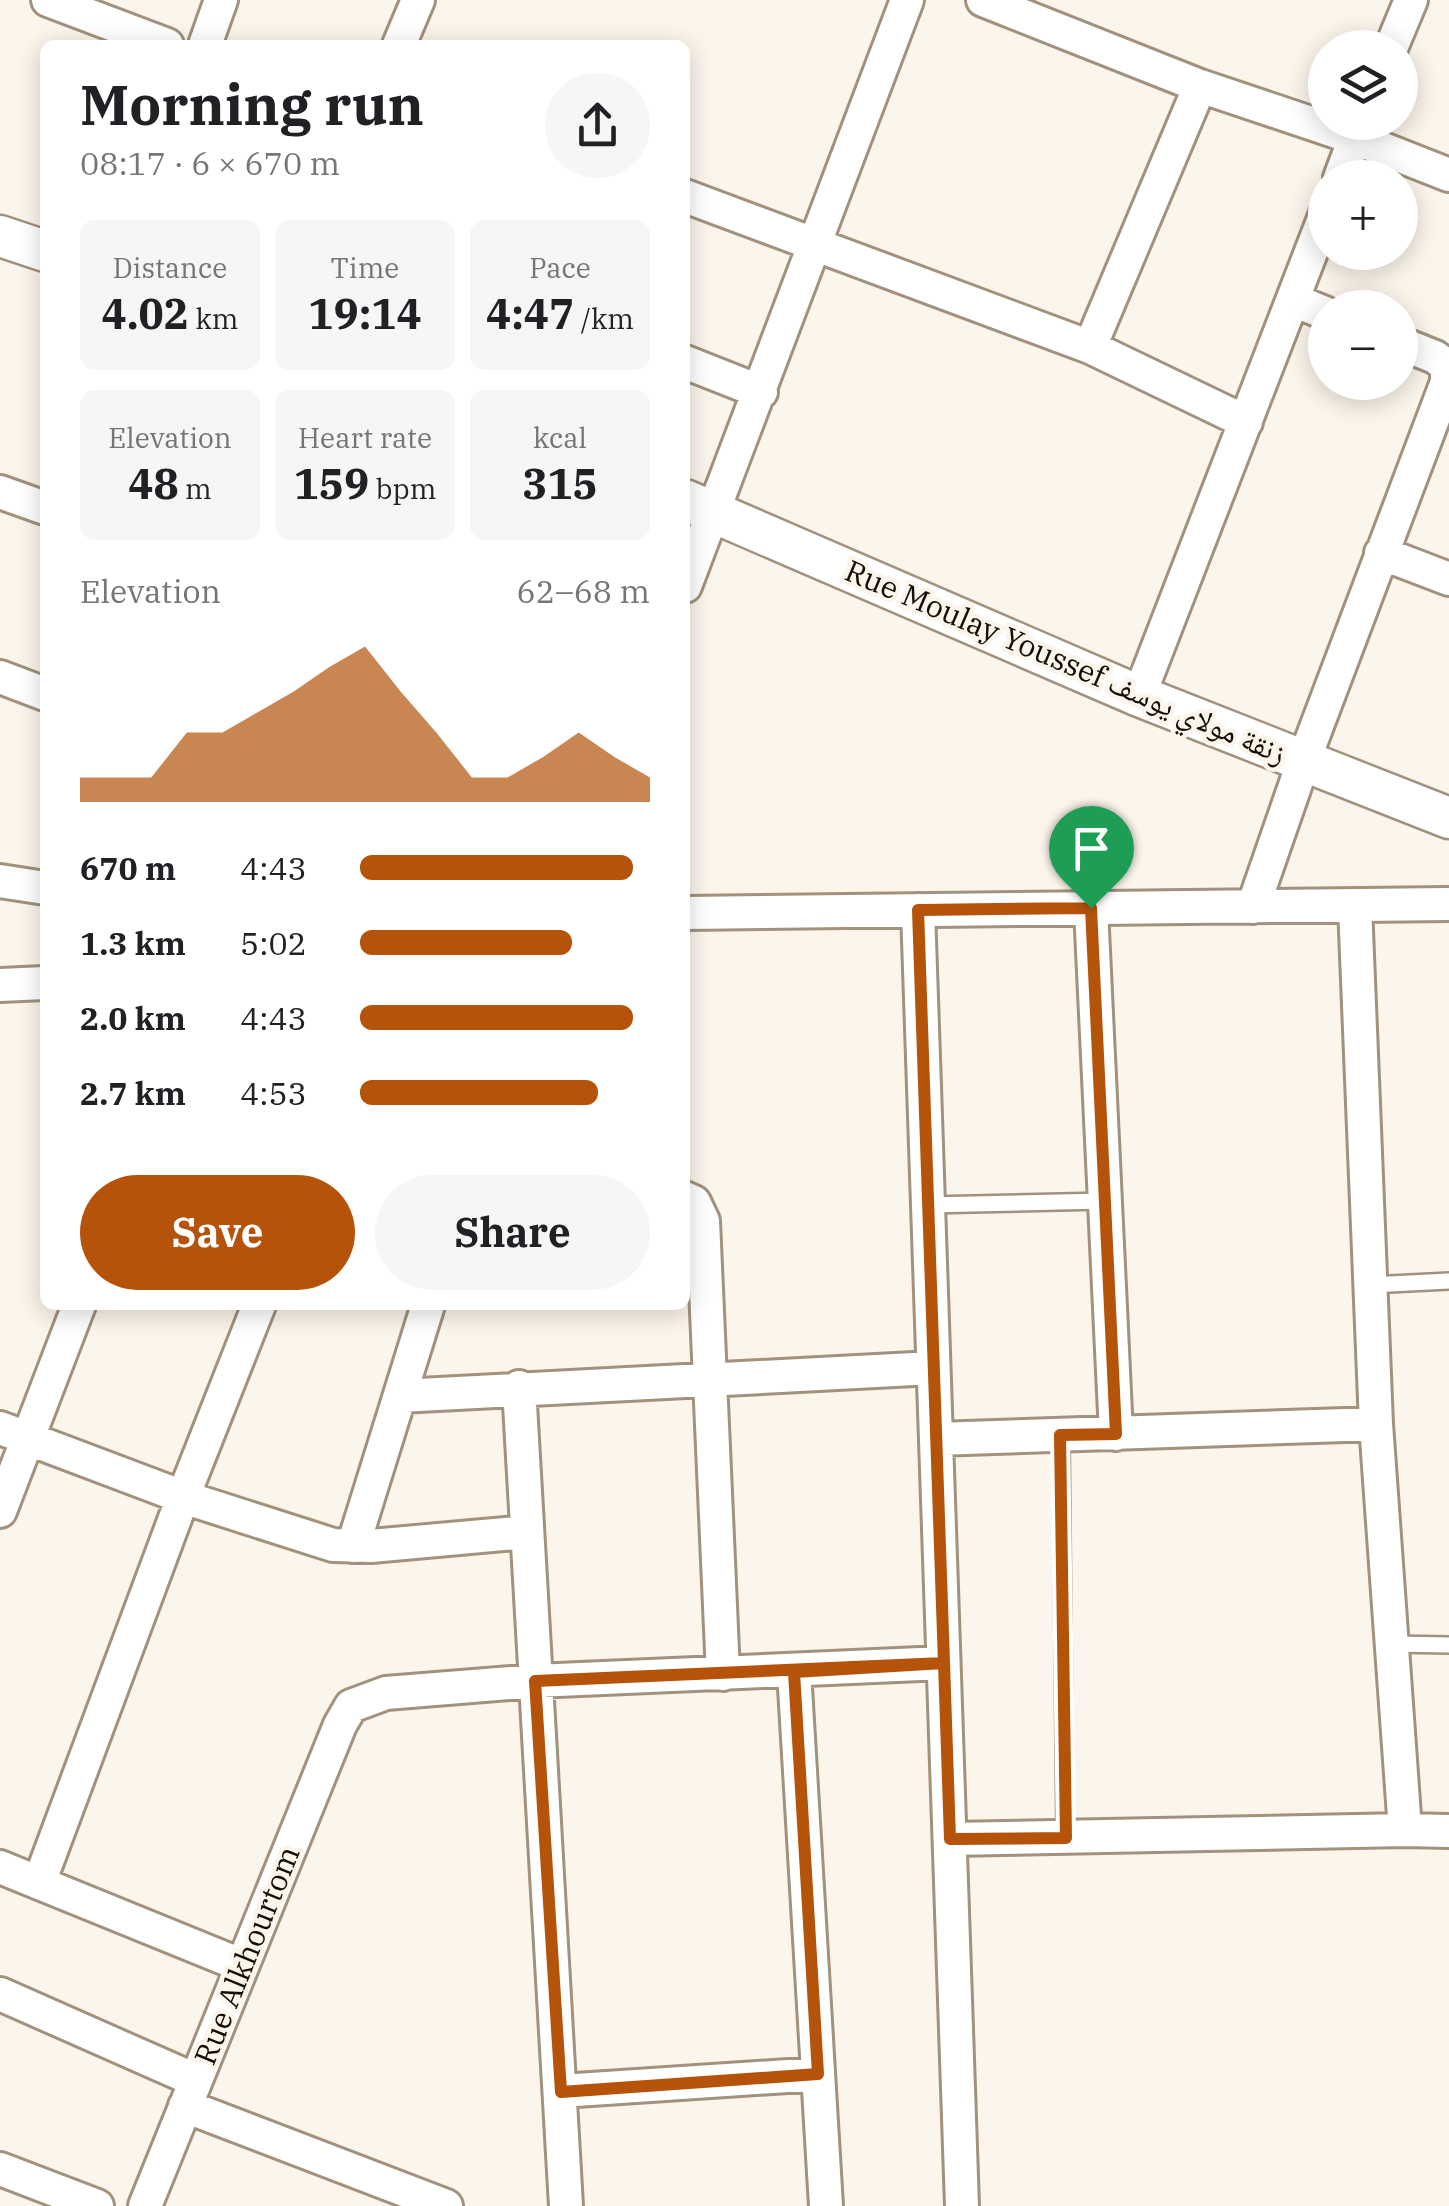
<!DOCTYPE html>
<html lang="en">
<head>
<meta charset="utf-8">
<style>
	:root { --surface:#fff; --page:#f6f6f6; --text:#202124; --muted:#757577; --accent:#b45309 }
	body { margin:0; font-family:"IBM Plex Serif","Noto Naskh Arabic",serif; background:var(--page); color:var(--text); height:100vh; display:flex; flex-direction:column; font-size:38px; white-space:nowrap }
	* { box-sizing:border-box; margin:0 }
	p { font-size:32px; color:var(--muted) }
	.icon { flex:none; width:55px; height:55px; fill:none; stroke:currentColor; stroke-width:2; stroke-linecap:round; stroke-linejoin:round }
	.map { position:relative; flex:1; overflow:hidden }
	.sheet { position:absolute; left:40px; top:40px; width:650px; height:1270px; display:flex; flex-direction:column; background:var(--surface); border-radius:15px; box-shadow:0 5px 25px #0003 }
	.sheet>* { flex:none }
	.tools { position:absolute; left:1308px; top:30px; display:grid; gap:20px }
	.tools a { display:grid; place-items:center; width:110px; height:110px; border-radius:50%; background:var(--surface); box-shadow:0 5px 25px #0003; font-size:50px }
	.pin { position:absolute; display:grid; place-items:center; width:85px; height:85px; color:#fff; margin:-102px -42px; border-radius:50% 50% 50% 0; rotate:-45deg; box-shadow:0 0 10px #0007 }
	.pin .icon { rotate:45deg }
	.round { display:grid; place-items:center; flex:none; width:105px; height:105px; border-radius:52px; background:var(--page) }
	.summary { display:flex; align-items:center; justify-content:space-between; height:170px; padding:0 40px }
	h1 { font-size:55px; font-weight:800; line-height:75px }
	.figures { display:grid; grid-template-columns:repeat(3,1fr); gap:15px; height:170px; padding:10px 40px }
	.figures div { display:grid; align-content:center; border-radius:15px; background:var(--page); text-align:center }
	.figures b { font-size:42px; font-weight:800 }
	.figures small { font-size:28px; font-weight:400 }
	.figures p { font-size:28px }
	.chart { height:280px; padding:20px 40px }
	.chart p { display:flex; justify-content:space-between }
	.chart svg { width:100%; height:180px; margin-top:10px; fill:var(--accent); opacity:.7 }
	.button { display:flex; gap:20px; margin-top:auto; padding:20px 40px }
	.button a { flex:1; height:115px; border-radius:60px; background:var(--accent); color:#fff; font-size:40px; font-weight:800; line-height:115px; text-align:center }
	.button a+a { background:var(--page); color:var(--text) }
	ul { padding:0 40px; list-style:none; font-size:32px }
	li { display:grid; grid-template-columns:160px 120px 1fr; align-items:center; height:75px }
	li i { height:25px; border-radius:12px; background:var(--accent) }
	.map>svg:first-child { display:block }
</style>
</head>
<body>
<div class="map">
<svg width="1449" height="2206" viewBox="0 0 1449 2206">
	<rect width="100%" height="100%" fill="#fcf5eb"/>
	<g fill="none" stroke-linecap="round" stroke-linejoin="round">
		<g stroke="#a2917c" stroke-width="20">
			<path id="service" d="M928 1205 1104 1201
				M1370 1285 1449 1281
				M1061 1435 1065 1838
				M1392 1644 1449 1645"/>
		</g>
		<g stroke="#a2917c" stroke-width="38">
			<path id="minor" d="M48 0 167 45
				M983 0 1200 86 1355 138 1449 175
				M205 45 221 0
				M399 45 418 0
				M1391 48 1411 0
				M1340 178 1361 122
				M685 196 1090 347 1246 422
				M1293 300 1325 313
				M1090 347 1200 86
				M685 362 761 392
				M0 492 45 508
				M1381 553 1449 579
				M685 586 907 0
				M0 677 45 694
				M1139 696 1325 216
				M0 881 45 888
				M1355 906 1376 1424
				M1253 907 1304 760 1447 382V366L1435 357 1400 343
				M1091 909 1116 1434
				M918 910 962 2206
				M685 913 1449 904
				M0 985 45 983
				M685 1198 694 1202 703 1221 723 1674
				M519 1387 566 2206
				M400 1396 933 1368
				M0 1428 183 1497 333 1545 371 1546 527 1532
				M936 1439 1376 1424 1405 1830 1449 1831
				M0 1511 79 1305
				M353 1546 428 1305
				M794 1671 826 2206
				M950 1839 1405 1830
				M0 1867 241 1965
				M39 1883 183 1497 259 1305
				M0 1994 195 2080
				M561 2091 818 2074
				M185 2106 446 2206
				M0 2169 97 2206
				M145 2206 340 1725 351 1706 386 1693 535 1681 943 1663"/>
		</g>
		<g stroke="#a2917c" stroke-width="45">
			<path id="tertiary" d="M0 236 45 251
				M685 500 1139 696 1449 818"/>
		</g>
		<use href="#service" stroke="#fff" stroke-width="15"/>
		<use href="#minor" stroke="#fff" stroke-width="32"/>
		<use href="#tertiary" stroke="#fff" stroke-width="40"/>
	</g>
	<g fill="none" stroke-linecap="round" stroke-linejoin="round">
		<g stroke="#fff" stroke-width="20">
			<path id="route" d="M1091 908 918 910 944 1663 535 1681 561 2092 818 2074 794 1672 944 1663 950 1839 1066 1838 1060 1435 1116 1434 1091 908"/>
		</g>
		<use href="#route" stroke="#b45309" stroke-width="12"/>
	</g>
	<g text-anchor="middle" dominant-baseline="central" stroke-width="9" stroke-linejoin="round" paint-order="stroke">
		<g font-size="30" fill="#120c05" stroke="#fcf5eb">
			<text transform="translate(1066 661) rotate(23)">Rue Moulay Youssef زنقة مولاي يوسف</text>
			<text transform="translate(246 1955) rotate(-68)">Rue Alkhourtom</text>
		</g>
	</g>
</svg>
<div class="tools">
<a><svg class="icon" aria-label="layers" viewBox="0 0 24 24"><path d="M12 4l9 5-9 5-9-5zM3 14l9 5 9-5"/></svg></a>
<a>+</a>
<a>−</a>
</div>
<div class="pin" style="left:1091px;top:908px;background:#1e9e55"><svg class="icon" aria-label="arrive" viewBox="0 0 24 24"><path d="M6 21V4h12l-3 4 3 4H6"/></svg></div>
<section class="sheet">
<div class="summary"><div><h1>Morning run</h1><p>08:17 · 6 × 670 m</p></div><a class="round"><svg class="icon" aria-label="share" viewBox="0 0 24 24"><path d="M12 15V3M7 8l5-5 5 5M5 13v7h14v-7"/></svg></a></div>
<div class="figures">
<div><p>Distance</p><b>4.02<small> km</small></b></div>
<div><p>Time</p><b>19:14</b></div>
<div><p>Pace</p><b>4:47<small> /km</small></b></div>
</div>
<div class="figures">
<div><p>Elevation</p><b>48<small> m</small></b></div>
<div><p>Heart rate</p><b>159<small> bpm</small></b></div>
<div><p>kcal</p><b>315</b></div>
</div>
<div class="chart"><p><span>Elevation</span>62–68 m</p>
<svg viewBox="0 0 160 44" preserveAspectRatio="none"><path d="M0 44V38L10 38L20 38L30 27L40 27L50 22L60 17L70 11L80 6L90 17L100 27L110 38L120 38L130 33L140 27L150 33L160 38V44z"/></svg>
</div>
<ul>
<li><b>670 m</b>4:43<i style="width:94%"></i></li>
<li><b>1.3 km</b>5:02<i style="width:73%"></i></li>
<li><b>2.0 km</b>4:43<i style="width:94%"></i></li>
<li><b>2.7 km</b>4:53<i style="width:82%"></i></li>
</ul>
<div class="button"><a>Save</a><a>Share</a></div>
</section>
</div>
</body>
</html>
